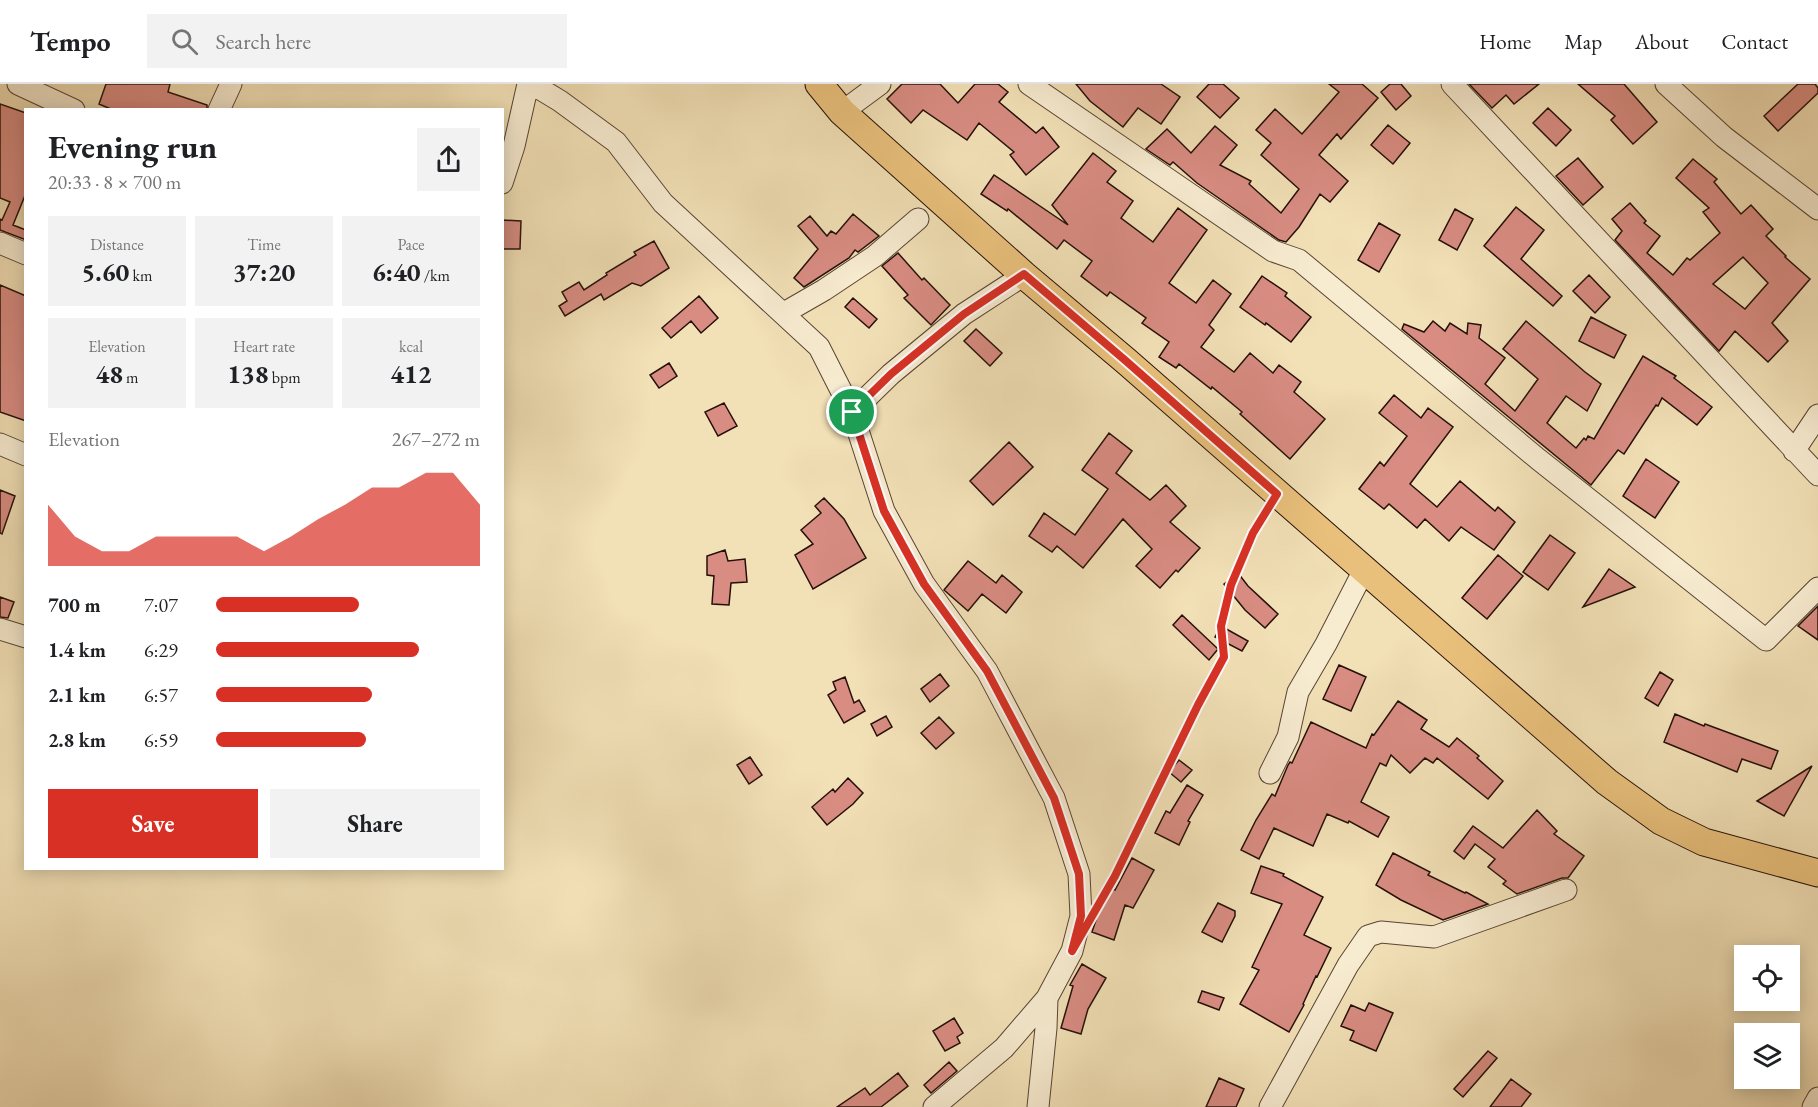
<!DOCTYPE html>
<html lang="en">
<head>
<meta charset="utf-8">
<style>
	:root { --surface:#fff; --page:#f2f2f2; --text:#202124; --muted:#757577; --line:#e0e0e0; --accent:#d93025 }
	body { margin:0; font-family:"EB Garamond",serif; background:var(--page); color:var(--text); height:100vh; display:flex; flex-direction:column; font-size:22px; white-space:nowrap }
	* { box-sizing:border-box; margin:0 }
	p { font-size:20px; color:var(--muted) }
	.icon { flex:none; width:33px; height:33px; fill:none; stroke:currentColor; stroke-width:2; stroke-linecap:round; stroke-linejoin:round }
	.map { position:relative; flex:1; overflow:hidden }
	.sheet { position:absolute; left:24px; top:24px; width:480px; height:762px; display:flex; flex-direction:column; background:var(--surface); border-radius:0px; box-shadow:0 3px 15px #0003 }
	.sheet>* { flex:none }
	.tools { position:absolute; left:1734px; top:861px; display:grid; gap:12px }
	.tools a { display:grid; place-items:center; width:66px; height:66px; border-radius:0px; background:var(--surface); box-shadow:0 3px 15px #0003; font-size:30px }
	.pin { position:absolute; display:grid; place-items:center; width:51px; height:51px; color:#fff; margin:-26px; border:3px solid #fff; border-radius:50%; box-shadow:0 2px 6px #0007 }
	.round { display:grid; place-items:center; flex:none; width:63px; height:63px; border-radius:0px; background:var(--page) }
	.head { display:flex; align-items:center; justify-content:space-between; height:102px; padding:0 24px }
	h1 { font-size:33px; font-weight:700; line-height:45px }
	.metrics { display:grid; grid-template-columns:repeat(3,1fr); gap:9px; height:102px; padding:6px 24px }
	.metrics div { display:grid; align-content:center; border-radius:0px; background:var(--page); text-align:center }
	.metrics b { font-size:26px; font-weight:700 }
	.metrics small { font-size:16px; font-weight:400 }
	.metrics p { font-size:16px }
	.chart { height:168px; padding:12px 24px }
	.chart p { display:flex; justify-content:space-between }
	.chart svg { width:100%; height:108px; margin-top:6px; fill:var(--accent); opacity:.7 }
	.action { display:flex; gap:12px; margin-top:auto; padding:12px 24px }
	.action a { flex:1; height:69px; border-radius:0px; background:var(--accent); color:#fff; font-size:24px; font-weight:700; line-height:69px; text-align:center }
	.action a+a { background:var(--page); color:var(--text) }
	ul { padding:0 24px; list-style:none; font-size:20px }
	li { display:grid; grid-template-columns:96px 72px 1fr; align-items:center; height:45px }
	li i { height:15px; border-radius:8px; background:var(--accent) }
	header { display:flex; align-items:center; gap:36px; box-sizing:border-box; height:84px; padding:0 30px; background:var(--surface); border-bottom:2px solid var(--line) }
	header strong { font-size:28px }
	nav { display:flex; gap:33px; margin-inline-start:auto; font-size:21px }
	.search { width:420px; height:54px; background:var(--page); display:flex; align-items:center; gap:15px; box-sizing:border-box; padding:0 21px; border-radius:0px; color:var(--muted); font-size:22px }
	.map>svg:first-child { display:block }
</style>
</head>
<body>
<header>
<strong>Tempo</strong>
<div class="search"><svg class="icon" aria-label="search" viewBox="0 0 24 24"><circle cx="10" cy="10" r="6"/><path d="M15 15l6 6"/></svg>Search here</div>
<nav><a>Home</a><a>Map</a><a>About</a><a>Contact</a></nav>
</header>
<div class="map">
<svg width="1818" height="1023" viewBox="0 0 1818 1023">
	<rect width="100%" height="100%" fill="#f2e0b6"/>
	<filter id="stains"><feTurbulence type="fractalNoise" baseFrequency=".00333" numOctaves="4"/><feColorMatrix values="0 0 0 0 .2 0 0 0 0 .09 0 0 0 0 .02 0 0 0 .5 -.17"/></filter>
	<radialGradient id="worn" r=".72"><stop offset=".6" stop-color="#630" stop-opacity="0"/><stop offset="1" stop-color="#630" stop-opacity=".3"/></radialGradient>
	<path fill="#d88c82" stroke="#251009" stroke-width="1.5" fill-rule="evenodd" d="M106 0H170L168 8 207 21V26H113L99 20Z
		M902 0H940L958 19 975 0H998L1008 8 999 18 1036 49 1043 43 1059 63 1026 91 1010 71 1014 68 979 39 967 56 923 26 911 39 887 15Z
		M1076 0H1161L1180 13 1161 40 1138 24 1123 43 1090 17Z
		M1209 0H1223L1239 14 1220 34 1197 13Z
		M1329 0H1362L1378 14 1341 55 1337 50 1319 71 1348 97 1330 118 1320 110 1299 143 1286 158 1279 156 1197 99 1173 78 1170 81 1146 65 1167 45 1191 69 1215 42 1237 61 1220 81 1251 97 1249 100 1281 129 1299 105 1261 71 1271 59 1256 46 1275 25 1302 50 1339 8Z
		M1390 0H1401L1411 12 1396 26 1381 8Z
		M1469 0H1539L1514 20 1506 11 1492 24Z
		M1578 0H1624L1657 38 1633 60 1611 36 1615 32Z
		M1798 0H1815L1818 4V9L1778 47 1764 32Z
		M0 20 26 29V109L13 141 26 146V156L0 146V135L2 136 10 118 0 114Z
		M1548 24 1571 46 1556 62 1533 39Z
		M1388 41 1410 59 1393 80 1371 61Z
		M1093 69 1116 87 1107 98 1133 117 1121 134 1153 158 1178 124 1207 146 1169 199 1196 219 1213 196 1231 210 1209 241 1214 246 1201 263 1234 288 1250 269 1273 289 1279 281 1301 298 1294 308 1325 335 1290 375 1240 330 1242 328 1212 303 1211 305 1179 280 1176 284 1159 273 1169 258 1142 239 1146 234 1110 208 1107 212 1081 192 1092 177 1064 156 1057 165 1008 125 1007 127 981 110 994 91 1068 141 1052 121Z
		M1578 74 1603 103 1583 121 1556 92Z
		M1693 75 1717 95 1714 98 1741 130 1751 121 1773 145 1766 152 1786 172 1785 173 1810 195 1772 239 1788 257 1768 278 1735 247 1719 267 1615 156 1622 147 1612 135 1630 119 1646 137 1644 139 1660 152 1647 169 1673 191 1687 174 1690 176 1720 149 1703 128 1709 124 1676 94ZM1743 173 1768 199 1745 225 1713 200Z
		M1516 123 1544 146 1521 175 1562 212 1553 222 1484 162Z
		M1455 125 1473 135 1457 166 1439 156Z
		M853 130 879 152 858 168 855 166 849 174 804 203 794 194 818 165 798 142 810 132 827 152 831 147 836 150Z
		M502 136 521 137 520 165H502Z
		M1379 139 1400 151 1379 188 1358 176Z
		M654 157 669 184 641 202 632 199 604 216 601 210 565 232 559 222 567 217 562 208 579 198 584 206 607 191 606 189 636 171 634 168Z
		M898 169 922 196 924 194 950 221 931 241 904 214 908 211 882 182Z
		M1589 191 1610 213 1595 229 1573 207Z
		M1262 192 1287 209 1285 212 1311 233 1291 258 1266 239 1265 241 1240 223Z
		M0 201 26 212V337L0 328Z
		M699 212 718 234 701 249 691 237 671 254 662 244Z
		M853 214 877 235 869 244 845 223Z
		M1591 233 1626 251 1614 274 1579 257Z
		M1433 237 1445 247 1450 239 1467 250 1468 239 1481 241 1479 254 1505 274 1485 300 1515 327 1538 295 1503 265 1526 237 1585 288 1601 300 1587 327 1566 312 1547 339 1576 364 1584 354 1586 356 1588 352 1594 355 1643 272 1676 292 1674 294 1712 323 1697 341 1662 314 1658 322 1656 321 1624 370 1618 366 1591 401 1402 245 1404 240 1424 248Z
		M976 245 1002 269 990 282 964 257Z
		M669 279 677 292 659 304 650 291Z
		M1394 311 1421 334 1428 324 1453 343 1410 400 1437 423 1460 397 1495 427 1498 423 1515 438 1494 466 1461 443 1449 457 1425 435 1417 444 1389 420 1384 425 1359 405 1380 378 1384 382 1407 352 1379 329Z
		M724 319 737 342 718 352 705 328Z
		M1109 349 1132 367 1116 389 1150 416 1166 401 1186 422 1170 438 1200 464 1178 488 1176 486 1160 504 1136 482 1152 465 1123 435 1083 484 1057 462 1052 468 1029 452 1044 429 1075 451 1108 405 1082 386Z
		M1009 358 1033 383 993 421 970 397Z
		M1646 375 1679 398 1655 434 1623 412Z
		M0 406 15 412 2 450 0 449Z
		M824 414 844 435 866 474 813 505 795 471 813 460 801 446 821 429 815 422Z
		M1550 451 1575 469 1548 506 1523 488Z
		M725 466 728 477 745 475 747 498 731 499 729 521 712 520 714 492 707 491V472Z
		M1498 471 1523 492 1487 535 1462 514Z
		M968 477 996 499 1002 491 1022 508 1006 529 982 510 968 527 944 506Z
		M1609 485 1635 503 1583 523Z
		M1238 489 1248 502 1278 530 1265 544 1245 526 1224 500Z
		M0 513 14 518 8 534 0 533Z
		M1818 522V556L1798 542Z
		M1182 531 1218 565 1209 576 1173 541Z
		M1221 542 1248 557 1242 567 1215 553Z
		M1339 581 1366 593 1351 627 1323 615Z
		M1660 588 1673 596 1658 622 1645 614Z
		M940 590 949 602 930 618 921 605Z
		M845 593 854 619 859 616 865 627 844 639 828 611 836 606 833 598Z
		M1398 617 1427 636 1421 645 1449 663 1457 654 1479 672 1477 674 1503 697 1488 715 1437 674 1433 679 1425 674 1410 689 1391 671 1386 682 1380 679 1361 718 1389 733 1378 753 1349 737 1348 739 1327 730 1313 762 1274 744 1259 775 1241 766 1256 736 1272 710 1275 712 1288 681 1290 678 1292 679 1311 638 1366 664 1372 650 1374 651Z
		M1675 630 1704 642 1705 640 1778 667 1771 685 1742 675 1737 688 1664 658Z
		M886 632 892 643 877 652 871 640Z
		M939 633 954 649 936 665 921 649Z
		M750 673 762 691 749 700 737 681Z
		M1179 676 1192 686 1181 698 1169 688Z
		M1812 682 1784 732 1757 717 1776 705Z
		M848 694 863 709 853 720 827 741 812 723 833 705 835 708Z
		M1187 701 1203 711 1188 737 1190 738 1179 761 1155 749 1166 727 1170 729Z
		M1537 726 1557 747 1554 750 1584 772 1568 794H1562L1517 810 1503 800 1506 797 1488 783 1495 775 1475 760 1464 775 1454 767 1473 742 1503 764Z
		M1393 769 1430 788 1428 791 1465 809 1466 808 1488 820 1443 836 1401 816 1376 801Z
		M1132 774 1154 786 1133 824 1125 821 1114 856 1092 848 1101 821 1103 822 1109 804 1115 806Z
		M1261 782 1284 790 1283 792 1323 813 1304 851 1331 864 1317 893 1316 892 1303 920 1304 921 1289 948 1240 920 1259 886 1252 883 1282 820 1251 809Z
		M1218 819 1235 827V832L1222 858 1202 848Z
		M1082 880 1106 894 1088 925 1081 950 1061 944 1073 902 1070 901Z
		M1202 907 1224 914 1219 926 1198 918Z
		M1369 919 1393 929 1376 967 1350 956 1354 947 1341 942 1351 921 1365 927Z
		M954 934 963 949 957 953 960 959 945 967 933 947Z
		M1488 967 1497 974 1463 1013 1454 1005Z
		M949 978 957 987 931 1009 924 1001Z
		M898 989 908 1002 881 1023H837L865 1004 870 1011Z
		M1219 994 1244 1005 1236 1023H1206Z
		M1511 995 1531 1010 1521 1023H1490Z"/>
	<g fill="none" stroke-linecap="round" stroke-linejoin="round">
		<g stroke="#584434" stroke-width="23">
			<path id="minor" d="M18 0 74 26
				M532 0 560 17 616 58 663 119 819 263 852 328 884 427 924 500 987 587 1054 714 1079 790 1081 832 1072 867 1047 914 1004 964 934 1023
				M1029 0 1273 167 1299 176 1538 375 1766 556 1818 504
				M1452 0 1818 391
				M1666 0 1724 53 1818 125
				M219 26 231 0
				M842 28 880 0
				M502 99 514 62 528 0
				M0 159 26 170
				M784 229 824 206 875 172 918 135
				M852 328 891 290 964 230 1024 191
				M0 360 26 371
				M1794 367 1818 331
				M0 545 26 553
				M1270 689 1288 653 1298 608 1326 560 1364 486
				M1038 1023 1046 944 1047 914
				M1270 1023 1348 881 1368 852 1381 848 1434 853 1566 806
				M1813 1023 1818 1014"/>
		</g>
		<g stroke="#251009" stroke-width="29">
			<path id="major" d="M819 0 842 28 1024 191 1126 277 1607 698 1661 737 1704 758 1818 789"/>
		</g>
		<path stroke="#251009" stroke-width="3" stroke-dasharray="4.5 3" stroke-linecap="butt" d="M1100 819 1115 792 1224 573C1223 563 1220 550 1221 540 1227 500 1246 461 1267 427"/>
		<use href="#minor" stroke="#f7ebd0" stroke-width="21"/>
		<use href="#major" stroke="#e9c07b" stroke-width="27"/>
	</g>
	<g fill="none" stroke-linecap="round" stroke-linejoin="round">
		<g stroke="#fff" stroke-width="12">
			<path id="route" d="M1024 190 1126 277 1277 410 1253 449 1231 501 1221 542 1224 573 1198 621 1115 792 1072 867 1081 832 1079 790 1054 714 987 587 924 500 884 427 852 328 891 290 964 230Z"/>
		</g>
		<use href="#route" stroke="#d93025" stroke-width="8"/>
	</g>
	<rect width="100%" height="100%" filter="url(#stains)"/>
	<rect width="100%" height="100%" fill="url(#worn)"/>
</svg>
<div class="tools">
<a><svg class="icon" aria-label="locate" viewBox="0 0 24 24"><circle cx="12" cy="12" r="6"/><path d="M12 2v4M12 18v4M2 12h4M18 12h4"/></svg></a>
<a><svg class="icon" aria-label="layers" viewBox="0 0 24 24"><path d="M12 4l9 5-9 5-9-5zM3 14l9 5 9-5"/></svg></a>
</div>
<div class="pin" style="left:852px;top:328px;background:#1e9e55"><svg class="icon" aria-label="arrive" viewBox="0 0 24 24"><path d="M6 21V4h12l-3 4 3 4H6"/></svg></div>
<section class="sheet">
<div class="head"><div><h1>Evening run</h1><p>20:33 · 8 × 700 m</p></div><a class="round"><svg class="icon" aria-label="share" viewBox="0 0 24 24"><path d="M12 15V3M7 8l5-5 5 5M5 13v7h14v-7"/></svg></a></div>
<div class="metrics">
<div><p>Distance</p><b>5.60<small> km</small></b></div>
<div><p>Time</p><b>37:20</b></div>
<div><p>Pace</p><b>6:40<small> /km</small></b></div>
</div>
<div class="metrics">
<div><p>Elevation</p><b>48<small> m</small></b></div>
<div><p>Heart rate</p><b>138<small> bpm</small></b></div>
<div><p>kcal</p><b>412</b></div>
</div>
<div class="chart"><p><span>Elevation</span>267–272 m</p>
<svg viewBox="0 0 160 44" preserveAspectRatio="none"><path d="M0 44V19L10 32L20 38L30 38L40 32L50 32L60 32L70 32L80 38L90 32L100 25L110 19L120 12L130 12L140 6L150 6L160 19V44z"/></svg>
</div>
<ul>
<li><b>700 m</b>7:07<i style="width:54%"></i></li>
<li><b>1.4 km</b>6:29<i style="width:77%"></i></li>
<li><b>2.1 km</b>6:57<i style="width:59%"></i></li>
<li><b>2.8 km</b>6:59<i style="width:57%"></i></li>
</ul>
<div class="action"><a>Save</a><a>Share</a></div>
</section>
</div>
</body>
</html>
